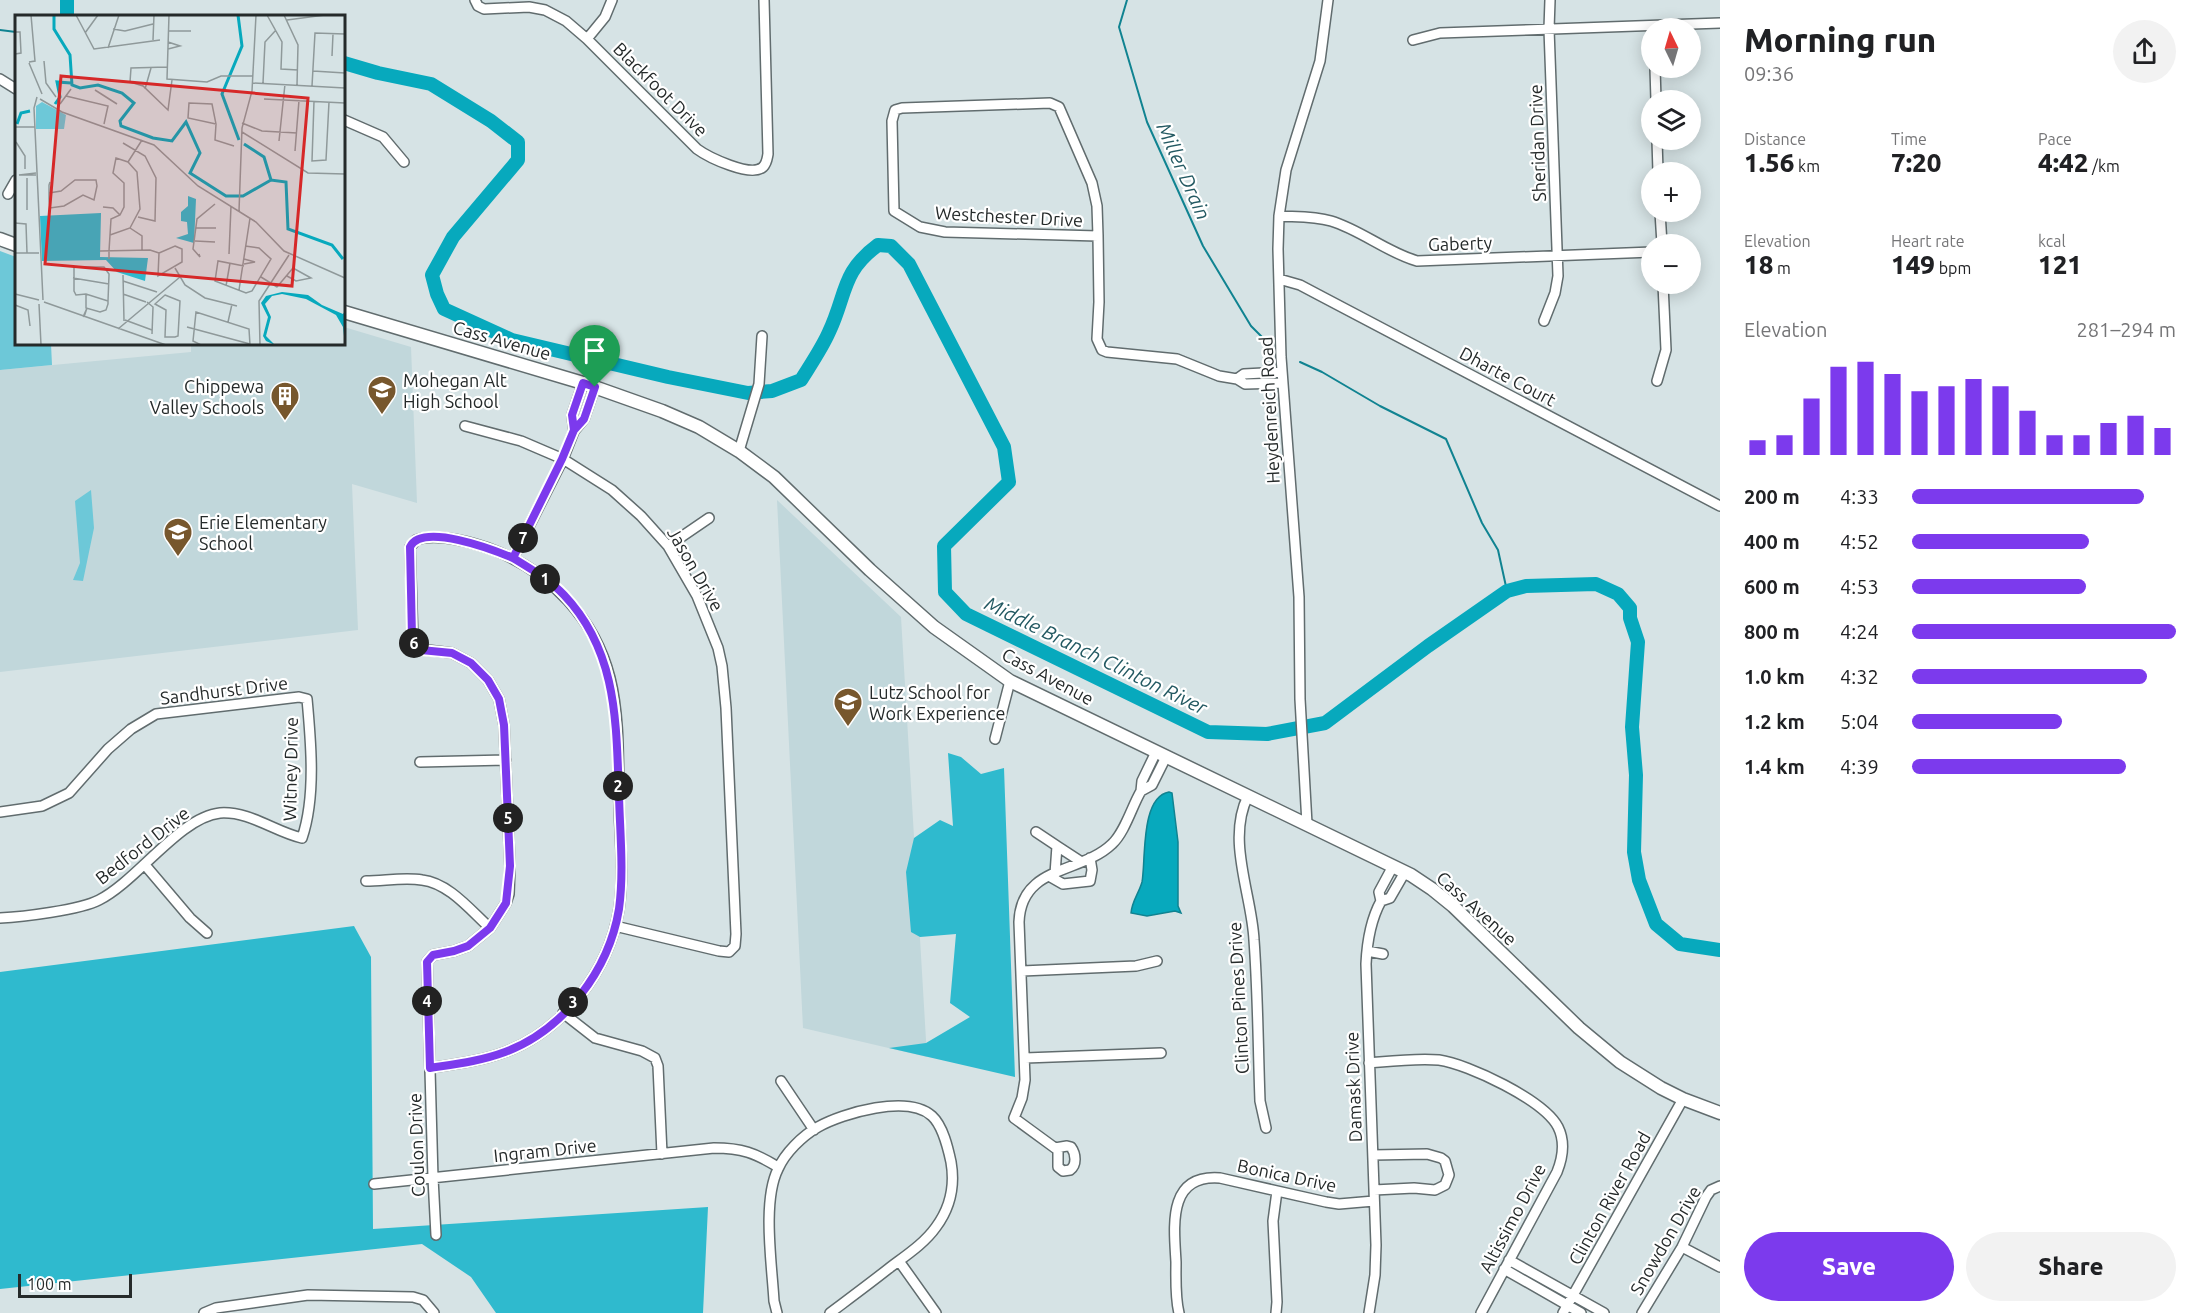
<!DOCTYPE html>
<html lang="en">
<head>
<meta charset="utf-8">
<style>
	:root { --surface:#fff; --page:#f2f2f2; --text:#202124; --muted:#757577; --accent:#7c3aed }
	body { margin:0; font-family:Ubuntu,sans-serif; background:var(--page); color:var(--text); height:100vh; display:flex; flex-direction:column; font-size:22px; white-space:nowrap }
	* { box-sizing:border-box; margin:0 }
	p { font-size:20px; color:var(--muted) }
	.icon { flex:none; width:33px; height:33px; fill:none; stroke:currentColor; stroke-width:2; stroke-linecap:round; stroke-linejoin:round }
	.map { position:relative; flex:1; overflow:hidden }
	.drawer { display:flex; flex-direction:column; background:var(--surface); width:480px }
	.drawer>* { flex:none }
	.needle { width:39px; rotate:355deg }
	.fabs { position:absolute; left:1641px; top:18px; display:grid; gap:12px }
	.fabs a { display:grid; place-items:center; width:60px; height:60px; border-radius:50%; background:var(--surface); box-shadow:0 3px 15px #0003; font-size:30px }
	.scale { position:absolute; left:18px; bottom:15px; width:114px; box-sizing:border-box; padding-left:6px; border:3px solid #252a2a; border-top:0; font-size:16px; line-height:21px; white-space:nowrap; color:#252a2a; -webkit-text-stroke:4px #fff; paint-order:stroke }
	.pin { position:absolute; display:grid; place-items:center; width:51px; height:51px; color:#fff; margin:-62px -26px; border-radius:50% 50% 50% 0; rotate:-45deg; box-shadow:0 0 6px #0007 }
	.pin .icon { rotate:45deg }
	.km { position:absolute; width:30px; height:30px; margin:-15px; border-radius:50%; background:#222; color:#fff; font-size:16px; line-height:30px; text-align:center }
	.round { display:grid; place-items:center; flex:none; width:63px; height:63px; border-radius:32px; background:var(--page) }
	.head { display:flex; align-items:center; justify-content:space-between; height:102px; padding:0 24px }
	h1 { font-size:33px; font-weight:800; line-height:45px }
	.stats { display:grid; grid-template-columns:repeat(3,1fr); gap:9px; height:102px; padding:6px 24px }
	.stats div { display:grid; align-content:center }
	.stats b { font-size:26px; font-weight:800 }
	.stats small { font-size:16px; font-weight:400 }
	.stats p { font-size:16px }
	.chart { height:168px; padding:12px 24px }
	.chart p { display:flex; justify-content:space-between }
	.chart svg { width:100%; height:108px; margin-top:6px; stroke:var(--accent); stroke-width:6 }
	.button { display:flex; gap:12px; margin-top:auto; padding:12px 24px }
	.button a { flex:1; height:69px; border-radius:36px; background:var(--accent); color:#fff; font-size:24px; font-weight:800; line-height:69px; text-align:center }
	.button a+a { background:var(--page); color:var(--text) }
	ul { padding:0 24px; list-style:none; font-size:20px }
	li { display:grid; grid-template-columns:96px 72px 1fr; align-items:center; height:45px }
	li i { height:15px; border-radius:8px; background:var(--accent) }
	main { display:flex; flex:1; min-height:0 }
	.map>svg:first-child { display:block }
</style>
</head>
<body>
<main>
<div class="map">
<svg width="1720" height="1313" viewBox="0 0 1720 1313">
	<rect width="100%" height="100%" fill="#d6e3e5"/>
	<path fill="#c1d7db" d="M344 327 411 347 417 503 352 484 358 630 0 672V370L191 352V344H344Z
		M777 500 901 617 927 1057 803 1028Z"/>
	<path fill="#6dc8d8" d="M0 251 16 257V344H51L52 365 0 370Z
		M91 490 94 528 83 581 73 580 80 563 75 501Z"/>
	<path fill="#2fbace" d="M948 753 961 757 981 774 1004 768 1015 1077 889 1048 926 1043 970 1017 950 1003 956 934 920 937 911 932 906 872 914 838 940 820 953 826Z
		M354 926 371 957 373 1229 708 1207 703 1313H496L471 1277 422 1244 0 1289V972Z"/>
	<path fill="#07a9bd" stroke="#108391" stroke-width="1.5" d="M1169 792 1172 793 1178 842V906L1181 913 1175 911 1147 916 1131 913C1132 901 1139 893 1142 882 1146 861 1140 797 1169 792Z"/>
	<g fill="none" stroke-linecap="round" stroke-linejoin="round">
		<path stroke="#108391" stroke-width="2" d="M1127 0 1119 27 1147 122 1203 246 1251 326 1264 339
			M0 30 16 32
			M1300 362 1322 372 1380 406 1446 439 1482 523 1498 550 1507 591"/>
		<path stroke="#07a9bd" stroke-width="14" d="M67 0V16
			M344 63 378 73 431 84 491 121 518 142V160L453 237 432 275 437 294 444 309 512 340 668 377 748 393 772 391 801 380C811 364 822 348 829 332 847 294 841 272 878 245L891 246 909 264 1004 447 1009 482 944 546 945 592 966 614 1208 732 1267 734 1325 723 1428 646 1507 591 1526 586 1596 584 1618 594 1630 608V618L1638 642 1632 727 1636 775 1634 852 1639 880 1656 924 1680 944 1720 950"/>
		<g stroke="#616c6e" stroke-width="12">
			<path id="minor" d="M475 0 478 6 484 9 529 7 545 10 566 21 587 39 697 149C708 157 751 178 763 167 767 163 767 159 768 154L764 0
				M587 39 605 17 612 0
				M1413 40 1440 33 1720 23
				M1655 68 1656 100
				M0 79 16 89
				M1050 103 1059 107 1092 183 1097 206 1098 236 945 232 920 227 894 211 892 121 895 110 902 108Z
				M344 120 383 137 404 162
				M1657 140 1658 172
				M8 194 16 180
				M1660 212 1662 244
				M1279 216C1296 217 1314 216 1331 221 1361 230 1386 252 1417 261L1652 252
				M1098 236 1099 302 1097 339 1102 350 1107 352 1177 359 1219 376 1237 379
				M1279 279 1300 285 1317 294 1720 506
				M1544 321 1555 293 1558 276 1549 29 1550 0
				M1282 372 1244 374 1237 379 1245 384 1283 383
				M1657 381 1666 350 1663 284
				M465 426 521 441 563 459 612 490 641 516 668 546 697 596 718 648 722 666 726 708 736 934 735 946 729 952 719 951 615 926
				M574 431 572 415 583 383
				M739 451 759 384 762 336
				M668 546 709 518
				M513 558 563 459 574 431 584 419 595 387
				M995 739 1010 681
				M1156 752 1142 781 1141 791 1152 785 1166 757
				M420 762 506 760
				M1248 796C1226 840 1252 895 1254 940 1258 994 1258 1047 1260 1101L1266 1128
				M0 812 42 806 69 793 108 749 131 729 156 714 299 697 307 699C311 742 316 797 302 838 275 832 250 811 220 813 180 817 137 881 99 900 80 910 22 917 0 918
				M1307 824 1300 699 1299 597 1281 357 1278 249 1279 216 1286 170 1320 61 1328 0
				M1036 832 1057 846
				M145 865 190 918 207 933
				M1055 874 1057 846 1080 861
				M1049 876 1063 884 1090 881 1092 870 1090 858
				M366 881C384 881 404 877 422 880 449 883 471 911 490 928
				M1381 901 1390 898 1405 872
				M1367 951 1383 954
				M1022 971 1136 966 1157 961
				M563 1013 595 1038 642 1051 655 1058 658 1066 662 1154
				M1025 1058 1161 1053
				M1369 1063C1392 1061 1416 1058 1439 1060 1468 1064 1544 1100 1558 1127 1565 1141 1563 1157 1557 1172L1481 1313
				M430 1068C456 1064 481 1061 505 1052 564 1030 609 970 619 909 624 874 620 839 619 804 618 763 620 718 610 678 595 619 551 573 496 551 475 543 437 532 416 540L410 547 413 640 419 649 452 653 471 663 488 680 499 699 504 725 510 866 509 894 506 903 490 928 468 946 454 951 433 955 427 962 433 1178 436 1235
				M781 1081 814 1130
				M1058 1148V1167L1063 1171 1070 1170C1077 1165 1076 1154 1071 1147L1067 1146 1055 1148 1014 1118 1022 1098 1025 1080 1019 922C1021 865 1081 874 1112 844 1125 832 1132 806 1141 791
				M1373 1155 1427 1154 1441 1158 1445 1161 1449 1175 1445 1185 1435 1190 1414 1188 1374 1190
				M374 1184 714 1148C742 1148 755 1153 778 1167
				M1682 1247 1720 1267
				M1509 1260 1604 1313
				M899 1261 936 1313
				M1504 1269 1581 1313
				M204 1313 216 1308 308 1295 413 1297 423 1300 434 1313
				M777 1313 774 1301C772 1265 762 1201 778 1169 785 1153 802 1136 818 1127 843 1113 908 1094 932 1116 943 1126 948 1148 951 1162 955 1185 950 1208 936 1227 924 1244 905 1256 888 1269 869 1284 850 1298 830 1313
				M1179 1313C1175 1297 1176 1278 1176 1262 1174 1226 1167 1174 1220 1178L1326 1202 1339 1204 1374 1201
				M1276 1313 1277 1302 1273 1221 1277 1191
				M1369 1313 1375 1275 1376 1245 1366 964C1367 942 1370 921 1381 901L1379 892 1393 866
				M1563 1313 1683 1099
				M1642 1313 1682 1247 1706 1197 1711 1190 1720 1186"/>
		</g>
		<g stroke="#616c6e" stroke-width="15">
			<path id="major" d="M0 239 16 245
				M344 312 583 383 662 411 699 427 739 451 774 477 870 570 934 627 1010 681 1411 875 1432 889 1453 906 1579 1028 1620 1062 1661 1088 1683 1099 1720 1113"/>
		</g>
		<use href="#minor" stroke="#fff" stroke-width="9"/>
		<use href="#major" stroke="#fff" stroke-width="12"/>
	</g>
	<g fill="none" stroke-linecap="round" stroke-linejoin="round">
		<g stroke="#fff" stroke-width="12">
			<path id="route" d="M595 387 584 419 574 430 562 459 513 558C531 569 550 580 564 595 618 652 616 723 619 796 620 833 624 872 619 909 609 970 564 1030 505 1052 481 1061 456 1064 430 1068L427 962 433 955 454 951 468 946 490 928 506 903 510 866 504 725 499 699 488 680 471 663 452 653 421 650 415 646 412 636 410 547C422 522 494 550 513 558L562 459 574 430 572 415 583 383 595 387"/>
		</g>
		<use href="#route" stroke="#7c3aed" stroke-width="8"/>
	</g>
	<defs>
		<g id="school-pin" transform="scale(1.5)"><path d="M0 17L-7.5 6A9.5 9.5 0 1 1 7.5 6Z" fill="#77572d" stroke="#fff"/><path d="M0-5L7-2L0 1L-7-2ZM-4 1L0 2.5L4 1V4Q0 6-4 4Z" fill="#fff"/></g>
		<g id="building-pin" transform="scale(1.5)"><path d="M0 17L-7.5 6A9.5 9.5 0 1 1 7.5 6Z" fill="#77572d" stroke="#fff"/><path d="M-4-6H4V6H1V3H-1V6H-4ZM-2.5-4.3h1.7v1.8h-1.7ZM.8-4.3h1.7v1.8H.8ZM-2.5-1h1.7V.8h-1.7ZM.8-1h1.7V.8H.8Z" fill="#fff"/></g>
	</defs>
	<g fill-rule="evenodd">
		<use href="#school-pin" x="382" y="390"/>
		<use href="#building-pin" x="285" y="396"/>
		<use href="#school-pin" x="178" y="532"/>
		<use href="#school-pin" x="848" y="702"/>
	</g>
	<g text-anchor="middle" dominant-baseline="central" stroke-width="4.5" stroke-linejoin="round" paint-order="stroke">
		<g font-size="18" fill="#252a2a" stroke="#fff">
			<text transform="translate(661 89) rotate(45)">Blackfoot Drive</text>
			<text transform="translate(1537 143) rotate(-92)">Sheridan Drive</text>
			<text transform="translate(1009 216) rotate(3)">Westchester Drive</text>
			<text transform="translate(1460 243) rotate(-2)">Gaberty</text>
			<text transform="translate(502 340) rotate(16)">Cass Avenue</text>
			<text transform="translate(1508 376) rotate(28)">Dharte Court</text>
			<text transform="translate(1269 410) rotate(-93)">Heydenreich Road</text>
			<text transform="translate(696 569) rotate(60)">Jason Drive</text>
			<text transform="translate(1048 676) rotate(28)">Cass Avenue</text>
			<text transform="translate(224 690) rotate(-7)">Sandhurst Drive</text>
			<text transform="translate(290 769) rotate(-89)">Witney Drive</text>
			<text transform="translate(142 845) rotate(-38)">Bedford Drive</text>
			<text transform="translate(1477 908) rotate(42)">Cass Avenue</text>
			<text transform="translate(1238 998) rotate(-93)">Clinton Pines Drive</text>
			<text transform="translate(1353 1087) rotate(-92)">Damask Drive</text>
			<text transform="translate(416 1145) rotate(-92)">Coulon Drive</text>
			<text transform="translate(545 1150) rotate(-6)">Ingram Drive</text>
			<text transform="translate(1287 1175) rotate(12)">Bonica Drive</text>
			<text transform="translate(1609 1198) rotate(-61)">Clinton River Road</text>
			<text transform="translate(1512 1218) rotate(-62)">Altissimo Drive</text>
			<text transform="translate(1665 1240) rotate(-60)">Snowdon Drive</text>
		</g>
		<g font-size="18" fill="#252a2a" stroke="#fff" text-anchor="start">
			<text x="403" y="380">Mohegan Alt<tspan x="403" dy="21">High School</tspan></text>
			<text x="264" y="386" text-anchor="end">Chippewa<tspan x="264" dy="21">Valley Schools</tspan></text>
			<text x="199" y="522">Erie Elementary<tspan x="199" dy="21">School</tspan></text>
			<text x="869" y="692">Lutz School for<tspan x="869" dy="21">Work Experience</tspan></text>
		</g>
		<g font-size="20" font-style="italic" fill="#235962" stroke="#fff">
			<text transform="translate(1184 171) rotate(66)">Miller Drain</text>
			<text transform="translate(1096 655) rotate(26)">Middle Branch Clinton River</text>
		</g>
	</g>
	<g transform="translate(15 15)">
		<rect width="330" height="330" fill="#d6e3e5"/>
		<path d="M27 87 51 100 49 114H21V91Z" fill="#6dc8d8"/>
		<path d="M173 181 181 184 179 228 161 223 173 219 172 207 166 206V197L173 191ZM86 198 85 242 133 243 130 266 102 257 91 245 27 246 25 201Z" fill="#2fbace"/>
		<path d="M267 277 293 280 307 290 328 299 330 296V330L328 312 321 300 291 284 267 279 257 281 250 289 256 302 251 321 260 330 251 326 248 321 253 302 246 288 251 281Z" fill="#07a9bd"/>
		<path fill="none" stroke="#07a9bd" stroke-width="3" d="M39 0V14L55 40 57 70 65 73 83 70 107 78 119 88 105 106 106 111 138 123 157 126 171 107 185 138 175 158 211 181H228L256 165 271 167 273 214 317 230 328 244M223 0 227 31 207 79 224 125M40 89 45 82 42 67 56 68M2 109 6 98 15 96M229 129 249 142 256 165"/>
		<path fill="none" stroke="#8f999a" stroke-width="1.5" d="M61 0 79 34 145 25M154 0 152 64 192 67 206 61H238M252 0 267 27 266 54 283 55M269 0 283 30 282 70M272 5 310 0M98 14 110 16 138 9M154 16H176M0 17H5L6 38 0 39M70 18 83 0M138 25 139 0M93 33 104 0M153 34 165 31 153 27M317 41 318 19M29 46 31 68 41 82M14 47 20 46 16 0M14 48 27 79M152 52 116 53 115 67 128 71 153 95 157 65M298 56 330 58M238 68 330 73M248 68 250 27 261 15M297 71 300 18 330 19M130 74 136 53M80 75 102 89M51 81 93 91 89 109M22 82 19 93 28 285M25 84 47 97 139 130 183 171 241 207 269 236 330 263M249 84 330 88M299 86 297 146 311 145 314 87M174 88 197 89 201 109 173 103ZM45 89 56 74M227 108 247 116 282 118M201 109 200 125 219 131M0 112H20M227 117 293 158 330 159M264 126 270 69M1 127 10 141V154M108 128 130 141 141 163 140 206 123 202M280 136 284 85M113 147 127 125M21 158 4 160H21M12 163V195M34 178 46 176 60 165H81L82 171 79 185 68 180 49 191 35 193 34 184V170L35 167M88 192 98 193 105 200M224 196 227 113 237 76 241 0M0 208 11 209 12 238M115 213 127 221V235M181 213H201M180 226 200 227M160 231 167 234V247L143 261 144 238ZM85 236 135 235 144 238M0 238H24M184 239 185 242 178 234 182 204 200 189M214 239 216 191M94 244V236L96 204 105 200 109 192V168L98 158 101 143 113 147 122 157 125 194 115 213 95 220M229 249 240 247 229 244M229 251 203 246 200 266 231 278 237 276 256 244 244 233 230 231M160 253 170 270 190 283 222 291M108 260 109 306M246 262 262 272M58 263 94 269M108 266 142 277M211 271 215 248M262 272 278 253 296 263 281 266 272 261M224 275 235 203M0 279 24 285M71 279V293L85 297 91 295 93 289V286L94 260V259L89 252H59V276L61 280 71 279 93 286M108 279 131 287M150 280 165 286 163 321 160 322H150L151 295 140 289ZM29 287 151 330M132 287 138 292 137 319M24 289 26 330M0 290 13 295 15 311M68 302 72 293 69 302M110 305 137 315M213 307 217 289M172 312 235 329M103 314 165 262M186 330 178 326 181 297 234 314 235 330M245 330 244 286 274 240"/>
		<path fill="#d62828" fill-opacity="0.15" stroke="#d62828" stroke-width="3" d="M46 61 293 83 277 271 30 249Z"/>
		<rect width="330" height="330" fill="none" stroke="#252a2a" stroke-width="3"/>
	</g>
</svg>
<div class="fabs">
<a><svg class="needle" viewBox="-14 -14 28 28"><path d="M0-13l5 13h-10z" fill="#e53935"/><path d="M0 13l5-13h-10z" fill="#757577"/></svg></a>
<a><svg class="icon" aria-label="layers" viewBox="0 0 24 24"><path d="M12 4l9 5-9 5-9-5zM3 14l9 5 9-5"/></svg></a>
<a>+</a>
<a>−</a>
</div>
<div class="scale">100 m</div>
<div class="pin" style="left:595px;top:387px;background:#1e9e55"><svg class="icon" aria-label="arrive" viewBox="0 0 24 24"><path d="M6 21V4h12l-3 4 3 4H6"/></svg></div>
<b class="km" style="left:545px;top:579px">1</b>
<b class="km" style="left:618px;top:786px">2</b>
<b class="km" style="left:573px;top:1002px">3</b>
<b class="km" style="left:427px;top:1001px">4</b>
<b class="km" style="left:508px;top:818px">5</b>
<b class="km" style="left:414px;top:643px">6</b>
<b class="km" style="left:523px;top:538px">7</b>
</div>
<section class="drawer">
<div class="head"><div><h1>Morning run</h1><p>09:36</p></div><a class="round"><svg class="icon" aria-label="share" viewBox="0 0 24 24"><path d="M12 15V3M7 8l5-5 5 5M5 13v7h14v-7"/></svg></a></div>
<div class="stats">
<div><p>Distance</p><b>1.56<small> km</small></b></div>
<div><p>Time</p><b>7:20</b></div>
<div><p>Pace</p><b>4:42<small> /km</small></b></div>
</div>
<div class="stats">
<div><p>Elevation</p><b>18<small> m</small></b></div>
<div><p>Heart rate</p><b>149<small> bpm</small></b></div>
<div><p>kcal</p><b>121</b></div>
</div>
<div class="chart"><p><span>Elevation</span>281–294 m</p>
<svg viewBox="0 0 160 44" preserveAspectRatio="none"><path d="M5 44V38M15 44V36M25 44V21M35 44V8M45 44V6M55 44V11M65 44V18M75 44V16M85 44V13M95 44V16M105 44V26M115 44V36M125 44V36M135 44V31M145 44V28M155 44V33"/></svg>
</div>
<ul>
<li><b>200 m</b>4:33<i style="width:88%"></i></li>
<li><b>400 m</b>4:52<i style="width:67%"></i></li>
<li><b>600 m</b>4:53<i style="width:66%"></i></li>
<li><b>800 m</b>4:24<i style="width:100%"></i></li>
<li><b>1.0 km</b>4:32<i style="width:89%"></i></li>
<li><b>1.2 km</b>5:04<i style="width:57%"></i></li>
<li><b>1.4 km</b>4:39<i style="width:81%"></i></li>
</ul>
<div class="button"><a>Save</a><a>Share</a></div>
</section>
</main>
</body>
</html>
